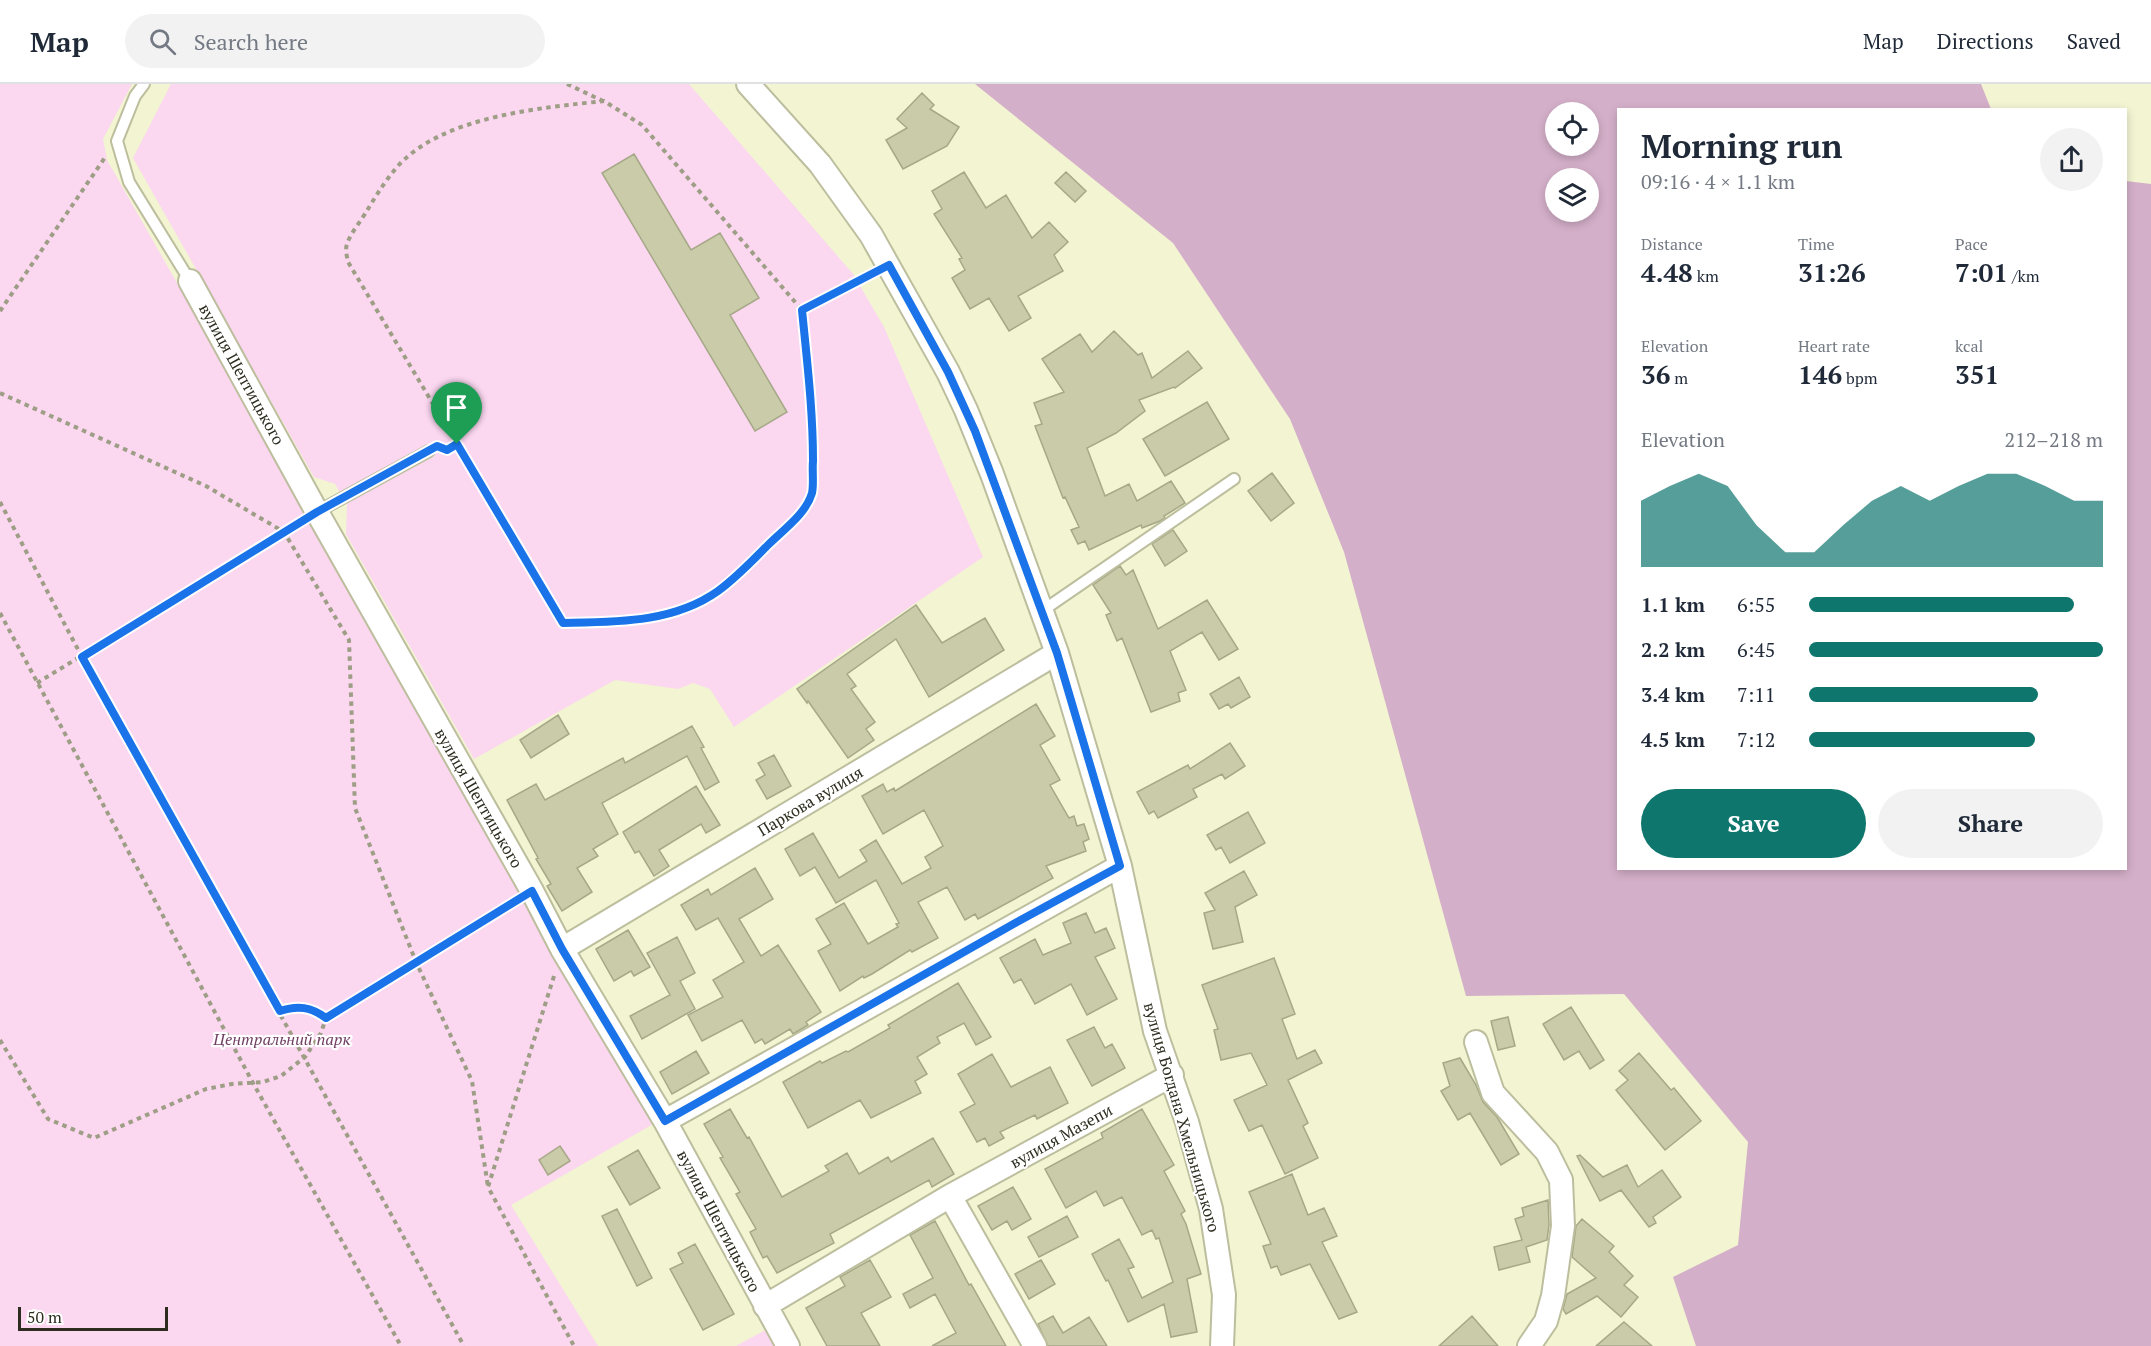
<!DOCTYPE html>
<html lang="en">
<head>
<meta charset="utf-8">
<style>
	:root { --surface:#fff; --page:#f2f2f3; --text:#1f2937; --muted:#747a83; --line:#e0e1e3; --accent:#0f766e }
	body { margin:0; font-family:"PT Serif",serif; background:var(--page); color:var(--text); height:100vh; display:flex; flex-direction:column; font-size:22px; white-space:nowrap }
	* { box-sizing:border-box; margin:0 }
	p { font-size:20px; color:var(--muted) }
	.icon { flex:none; width:33px; height:33px; fill:none; stroke:currentColor; stroke-width:2; stroke-linecap:round; stroke-linejoin:round }
	.map { position:relative; flex:1; overflow:hidden }
	.side { position:absolute; left:1617px; top:24px; width:510px; height:762px; display:flex; flex-direction:column; background:var(--surface); border-radius:0px; box-shadow:0 3px 9px #0003 }
	.side>* { flex:none }
	.buttons { position:absolute; left:1545px; top:18px; display:grid; gap:12px }
	.buttons a { display:grid; place-items:center; width:54px; height:54px; border-radius:50%; background:var(--surface); box-shadow:0 3px 9px #0003; font-size:30px }
	.scale { position:absolute; left:18px; bottom:15px; width:150px; box-sizing:border-box; padding-left:6px; border:3px solid #2c2c1f; border-top:0; font-size:16px; line-height:21px; white-space:nowrap; color:#2c2c1f; -webkit-text-stroke:4px #fff; paint-order:stroke }
	.pin { position:absolute; display:grid; place-items:center; width:51px; height:51px; color:#fff; margin:-62px -26px; border-radius:50% 50% 50% 0; rotate:-45deg; box-shadow:0 0 6px #0007 }
	.pin .icon { rotate:45deg }
	.round { display:grid; place-items:center; flex:none; width:63px; height:63px; border-radius:32px; background:var(--page) }
	.headline { display:flex; align-items:center; justify-content:space-between; height:102px; padding:0 24px }
	h1 { font-size:33px; font-weight:700; line-height:45px }
	.figures { display:grid; grid-template-columns:repeat(3,1fr); gap:9px; height:102px; padding:6px 24px }
	.figures div { display:grid; align-content:center }
	.figures b { font-size:26px; font-weight:700 }
	.figures small { font-size:16px; font-weight:400 }
	.figures p { font-size:16px }
	.chart { height:168px; padding:12px 24px }
	.chart p { display:flex; justify-content:space-between }
	.chart svg { width:100%; height:108px; margin-top:6px; fill:var(--accent); opacity:.7 }
	.button { display:flex; gap:12px; margin-top:auto; padding:12px 24px }
	.button a { flex:1; height:69px; border-radius:36px; background:var(--accent); color:#fff; font-size:24px; font-weight:700; line-height:69px; text-align:center }
	.button a+a { background:var(--page); color:var(--text) }
	ul { padding:0 24px; list-style:none; font-size:20px }
	li { display:grid; grid-template-columns:96px 72px 1fr; align-items:center; height:45px }
	li i { height:15px; border-radius:8px; background:var(--accent) }
	header { display:flex; align-items:center; gap:36px; box-sizing:border-box; height:84px; padding:0 30px; background:var(--surface); border-bottom:2px solid var(--line) }
	header strong { font-size:28px }
	nav { display:flex; gap:33px; margin-inline-start:auto; font-size:21px }
	.search { width:420px; height:54px; background:var(--page); display:flex; align-items:center; gap:15px; box-sizing:border-box; padding:0 21px; border-radius:33px; color:var(--muted); font-size:22px }
	.map>svg:first-child { display:block }
</style>
</head>
<body>
<header>
<strong>Map</strong>
<div class="search"><svg class="icon" aria-label="search" viewBox="0 0 24 24"><circle cx="10" cy="10" r="6"/><path d="M15 15l6 6"/></svg>Search here</div>
<nav><a>Map</a><a>Directions</a><a>Saved</a></nav>
</header>
<div class="map">
<svg width="2151" height="1262" viewBox="0 0 2151 1262">
	<rect width="100%" height="100%" fill="#f2f4d2"/>
	<path fill="#fbd7f0" d="M0 0H132L103 55 107 76 655 1039 511 1121 598 1262H0Z
		M171 0H689L853 190 884 243 983 473 734 643 710 605 693 599 678 605 615 596 474 675 346 450 347 421 335 400 314 393 133 74Z
		M771 1243 781 1262H736Z"/>
	<path fill="#d4afc9" fill-rule="evenodd" d="M975 0H1981L1991 25 1618 26V784H2126V97L2151 100V1262H1696L1673 1193 1738 1161 1748 1058 1624 910 1466 912 1344 468 1290 335 1173 159ZM1556 28H1588V62H1556ZM1556 94H1588V128H1556Z"/>
	<path fill="#c9cba9" stroke="#a6a888" stroke-width="1.5" d="M922 9 934 21 930 25 959 43 947 62 903 85 886 56 907 44 897 35Z
		M634 70 691 166 720 149 759 214 730 231 787 328 755 347 602 89Z
		M964 88 986 124 1006 111 1032 154 1049 138 1068 158 1054 171 1063 187 1018 212 1031 234 1009 247 989 214 970 225 952 194 965 186 959 175 962 174 934 130 942 125 932 107Z
		M1066 88 1086 107 1075 118 1055 99Z
		M1114 247 1138 271 1142 269 1152 294 1188 267 1202 284 1175 304 1174 303 1139 316 1145 327 1116 349 1087 364 1105 412 1129 400 1137 417 1171 397 1185 419 1164 432 1165 434 1160 437 1142 444 1141 441 1089 466 1085 457 1078 460 1071 446 1079 443 1065 413 1063 414 1038 350 1035 342 1042 340 1034 319 1064 308 1042 275 1080 250 1092 268Z
		M1207 318 1229 355 1165 392 1143 355Z
		M1272 389 1294 419 1271 437 1248 407Z
		M1173 446 1187 467 1165 482 1152 460Z
		M1120 482 1126 491 1133 486 1158 545 1207 516 1238 565 1219 576 1202 548 1170 567 1186 606 1178 609 1180 617 1151 628 1122 554 1117 557 1106 531 1111 529 1093 501Z
		M916 521 942 559 985 534 1004 566 929 613 896 555 847 590 856 602 851 605 875 638 866 645 874 656 848 674 808 617 807 619 797 605Z
		M1239 593 1250 613 1231 624 1228 620 1219 625 1210 610Z
		M1036 620 1055 652 1040 661 1060 696 1050 701 1069 734 1074 732 1077 742 1084 740 1089 755 1083 758 1086 767 1046 782 1053 794 978 835 975 830 965 836 947 803 918 818 938 854 912 868 910 866 872 890 864 894 863 892 840 907 818 867 831 860 816 835 844 819 868 860 898 843 896 840 899 839 876 796 836 819 815 783 800 792 785 765 813 749 839 794 867 777 860 766 876 756 902 800 931 784 925 773 943 762 924 726 883 750 862 712 883 700 887 708 894 704 895 707Z
		M558 631 569 650 531 674 520 656Z
		M692 642 704 663 701 664 719 698 705 706 687 672 602 719 618 750 593 765 598 772 577 784 592 808 562 827 547 802 551 800 536 775 538 774 507 716 536 700 545 716 623 674 625 679Z
		M1230 659 1245 682 1225 695 1222 690 1193 705 1197 713 1158 734 1154 727 1149 730 1137 708 1188 681 1190 685Z
		M774 671 791 702 767 715 756 696 765 691 758 679Z
		M696 702 720 741 706 749 701 740 659 766 669 782 654 792 639 767 635 769 623 748Z
		M1248 728 1265 759 1230 779 1221 763 1216 766 1207 751Z
		M755 784 773 815 739 835 761 872 778 861 821 928 806 938 808 941 793 950 790 945 765 960 762 955 755 959 742 936 702 957 688 931 723 913 713 896 744 878 718 834 696 846 681 821 708 805 711 811Z
		M1244 787 1257 811 1235 823 1243 858 1213 865 1204 829 1215 826 1205 809Z
		M1086 829 1095 849 1106 844 1115 864 1095 873 1117 915 1087 931 1071 900 1035 920 1021 895 1014 899 1000 874 1035 855 1043 871 1071 859 1063 839Z
		M628 846 650 883 634 892 631 887 614 897 596 865Z
		M677 853 695 889 680 897 695 925 642 955 630 932 670 911 647 869Z
		M1274 874 1295 930 1282 935 1297 975 1315 966 1322 979 1288 996 1308 1039 1303 1042 1318 1074 1285 1090 1262 1041 1249 1047 1234 1016 1267 1001 1251 969 1221 976 1214 946 1218 945 1202 901Z
		M958 899 991 953 976 961 964 939 937 953 940 959 917 973 927 990 915 997 921 1009 871 1034 860 1016 808 1044 783 998 820 977 822 979 846 967 848 968 890 944 888 941Z
		M1571 923 1604 976 1590 985 1579 967 1564 976 1543 940Z
		M1508 933 1515 962 1498 966 1491 937Z
		M1094 943 1105 964 1112 960 1125 984 1092 1002 1067 956Z
		M696 967 709 989 672 1010 660 988Z
		M1639 969 1671 1006 1674 1004 1701 1037 1665 1066 1616 1006 1628 996 1619 987Z
		M992 970 1011 1003 1050 983 1068 1019 1037 1035 1035 1031 1000 1048 1004 1054 989 1062 985 1054 977 1058 960 1028 975 1020 958 990Z
		M1460 974 1476 1001 1483 1018 1497 1033 1519 1070 1501 1081 1470 1029 1458 1036 1441 1007 1450 1002 1443 979Z
		M730 1025 747 1054 749 1053 782 1113 829 1087 825 1082 847 1069 859 1090 888 1073 891 1078 933 1054 954 1090 932 1103 929 1096 830 1150 834 1159 777 1189 767 1172 763 1174 750 1148 756 1145 736 1110 740 1108 720 1074 723 1073 704 1040Z
		M1142 1025 1174 1081 1164 1087 1185 1127 1181 1130 1186 1140 1201 1190 1187 1195 1197 1248 1171 1253 1164 1220 1128 1238 1108 1196 1106 1197 1092 1170 1119 1155 1134 1183 1128 1185 1142 1214 1173 1198 1159 1154 1156 1155 1152 1146 1142 1151 1122 1113 1104 1122 1096 1107 1066 1124 1045 1085 1103 1054 1101 1049Z
		M560 1062 570 1077 548 1091 539 1076Z
		M638 1066 660 1104 630 1121 608 1083Z
		M1580 1071 1603 1093 1627 1081 1638 1103 1662 1086 1681 1113 1653 1133 1656 1139 1649 1143 1621 1106 1600 1117 1577 1072Z
		M1292 1090 1308 1131 1324 1124 1337 1152 1322 1158 1357 1228 1339 1235 1310 1180 1281 1191 1277 1182 1271 1184 1263 1162 1271 1160 1249 1108Z
		M1013 1103 1031 1135 1012 1146 1007 1137 992 1146 978 1122Z
		M1548 1116 1549 1141 1547 1156 1526 1163 1530 1178 1499 1186 1494 1163 1522 1156 1515 1135 1524 1132 1522 1124Z
		M617 1125 652 1194 637 1202 602 1132Z
		M1067 1132 1078 1153 1039 1173 1028 1153Z
		M1582 1135 1614 1162 1609 1168 1633 1192 1624 1201 1638 1213 1621 1233 1597 1212 1566 1230 1563 1225 1567 1210 1596 1194 1572 1173 1576 1142Z
		M935 1137 969 1201 971 1200 1006 1262H932L956 1249 935 1210 910 1224 903 1210 933 1194 910 1151Z
		M695 1160 734 1230 703 1246 670 1185 683 1179 678 1169Z
		M870 1176 891 1213 861 1229 880 1262H827L806 1224 845 1202 840 1193Z
		M1041 1176 1055 1200 1029 1215 1015 1190Z
		M1053 1232 1063 1249 1089 1233 1107 1262H1048L1038 1240Z
		M1472 1232 1498 1262H1439Z
		M1624 1238 1652 1262H1596Z"/>
	<g fill="none" stroke-linecap="round" stroke-linejoin="round">
		<g stroke="#bcbe9d" stroke-width="14">
			<path id="lane" d="M144 0 135 12 117 57 129 98 190 197
				M317 428 429 367
				M1042 527 1234 395"/>
		</g>
		<g stroke="#bcbe9d" stroke-width="26">
			<path id="street" d="M748 0 820 80 871 151 948 288 966 326 992 390 1057 569 1120 782 1155 947 1187 1038 1211 1125 1224 1211 1222 1262
				M190 197 317 428 532 807 562 865 665 1037 788 1262
				M562 865 1057 569
				M1476 958 1493 1009 1547 1068 1561 1096 1563 1142 1553 1212 1546 1237 1529 1262
				M665 1037 1120 782
				M950 1112 1035 1262
				M765 1222 950 1112 1172 991"/>
		</g>
		<path stroke="#9d9e85" stroke-width="4" stroke-dasharray="4.5 4.5" stroke-linecap="butt" d="M567 0 603 17
			M0 227 106 72
			M0 309 206 402 284 448 349 556 355 724 416 878 472 997 488 1103
			M457 360 563 539C625 538 678 538 729 499L803 426 812 408 813 338 802 226
			M441 364 447 366 457 360 348 178C347 173 345 165 347 160 350 150 363 134 368 125 377 110 386 96 397 83 442 32 540 24 604 17L642 41 802 226 872 190
			M0 418 82 573 464 1262
			M0 529 253 999 401 1262
			M37 599 301 438
			M554 892 488 1103 574 1262
			M280 927C298 921 311 923 326 934
			M0 956 48 1035 94 1054 206 1005 232 1000 263 998 281 992 305 973 321 949 326 934 514 818"/>
		<use href="#lane" stroke="#fff" stroke-width="10"/>
		<use href="#street" stroke="#fff" stroke-width="22"/>
	</g>
	<g fill="none" stroke-linecap="round" stroke-linejoin="round">
		<g stroke="#fff" stroke-width="12">
			<path id="route" d="M889 181 948 288 975 347 1057 569 1120 782 1017 838 665 1037 562 865 532 807 326 934C311 923 298 921 280 927L82 573 317 428 437 362 447 366 457 360 563 539C616 538 673 539 718 507 736 494 752 477 768 461 783 446 806 430 812 409 814 400 812 387 813 377 813 326 807 277 802 226Z"/>
		</g>
		<use href="#route" stroke="#1a73e8" stroke-width="8"/>
	</g>
	<g text-anchor="middle" dominant-baseline="central" stroke-width="4.5" stroke-linejoin="round" paint-order="stroke">
		<g font-size="16" fill="#2c2c1f" stroke="#fff">
			<text transform="translate(242 290) rotate(61)">вулиця Шептицького</text>
			<text transform="translate(479 714) rotate(60)">вулиця Шептицького</text>
			<text transform="translate(810 717) rotate(-31)">Паркова вулиця</text>
			<text transform="translate(1182 1033) rotate(74)">вулиця Богдана Хмельницького</text>
			<text transform="translate(1061 1052) rotate(-29)">вулиця Мазепи</text>
			<text transform="translate(719 1137) rotate(62)">вулиця Шептицького</text>
		</g>
		<g font-size="16" font-style="italic" fill="#703f63" stroke="#fff">
			<text x="282" y="955">Центральний парк</text>
		</g>
	</g>
</svg>
<div class="buttons">
<a><svg class="icon" aria-label="locate" viewBox="0 0 24 24"><circle cx="12" cy="12" r="6"/><path d="M12 2v4M12 18v4M2 12h4M18 12h4"/></svg></a>
<a><svg class="icon" aria-label="layers" viewBox="0 0 24 24"><path d="M12 4l9 5-9 5-9-5zM3 14l9 5 9-5"/></svg></a>
</div>
<div class="scale">50 m</div>
<div class="pin" style="left:457px;top:360px;background:#1e9e55"><svg class="icon" aria-label="arrive" viewBox="0 0 24 24"><path d="M6 21V4h12l-3 4 3 4H6"/></svg></div>
<section class="side">
<div class="headline"><div><h1>Morning run</h1><p>09:16 · 4 × 1.1 km</p></div><a class="round"><svg class="icon" aria-label="share" viewBox="0 0 24 24"><path d="M12 15V3M7 8l5-5 5 5M5 13v7h14v-7"/></svg></a></div>
<div class="figures">
<div><p>Distance</p><b>4.48<small> km</small></b></div>
<div><p>Time</p><b>31:26</b></div>
<div><p>Pace</p><b>7:01<small> /km</small></b></div>
</div>
<div class="figures">
<div><p>Elevation</p><b>36<small> m</small></b></div>
<div><p>Heart rate</p><b>146<small> bpm</small></b></div>
<div><p>kcal</p><b>351</b></div>
</div>
<div class="chart"><p><span>Elevation</span>212–218 m</p>
<svg viewBox="0 0 160 44" preserveAspectRatio="none"><path d="M0 44V17L10 11L20 6L30 11L40 27L50 38L60 38L70 27L80 17L90 11L100 17L110 11L120 6L130 6L140 11L150 17L160 17V44z"/></svg>
</div>
<ul>
<li><b>1.1 km</b>6:55<i style="width:90%"></i></li>
<li><b>2.2 km</b>6:45<i style="width:100%"></i></li>
<li><b>3.4 km</b>7:11<i style="width:78%"></i></li>
<li><b>4.5 km</b>7:12<i style="width:77%"></i></li>
</ul>
<div class="button"><a>Save</a><a>Share</a></div>
</section>
</div>
</body>
</html>
